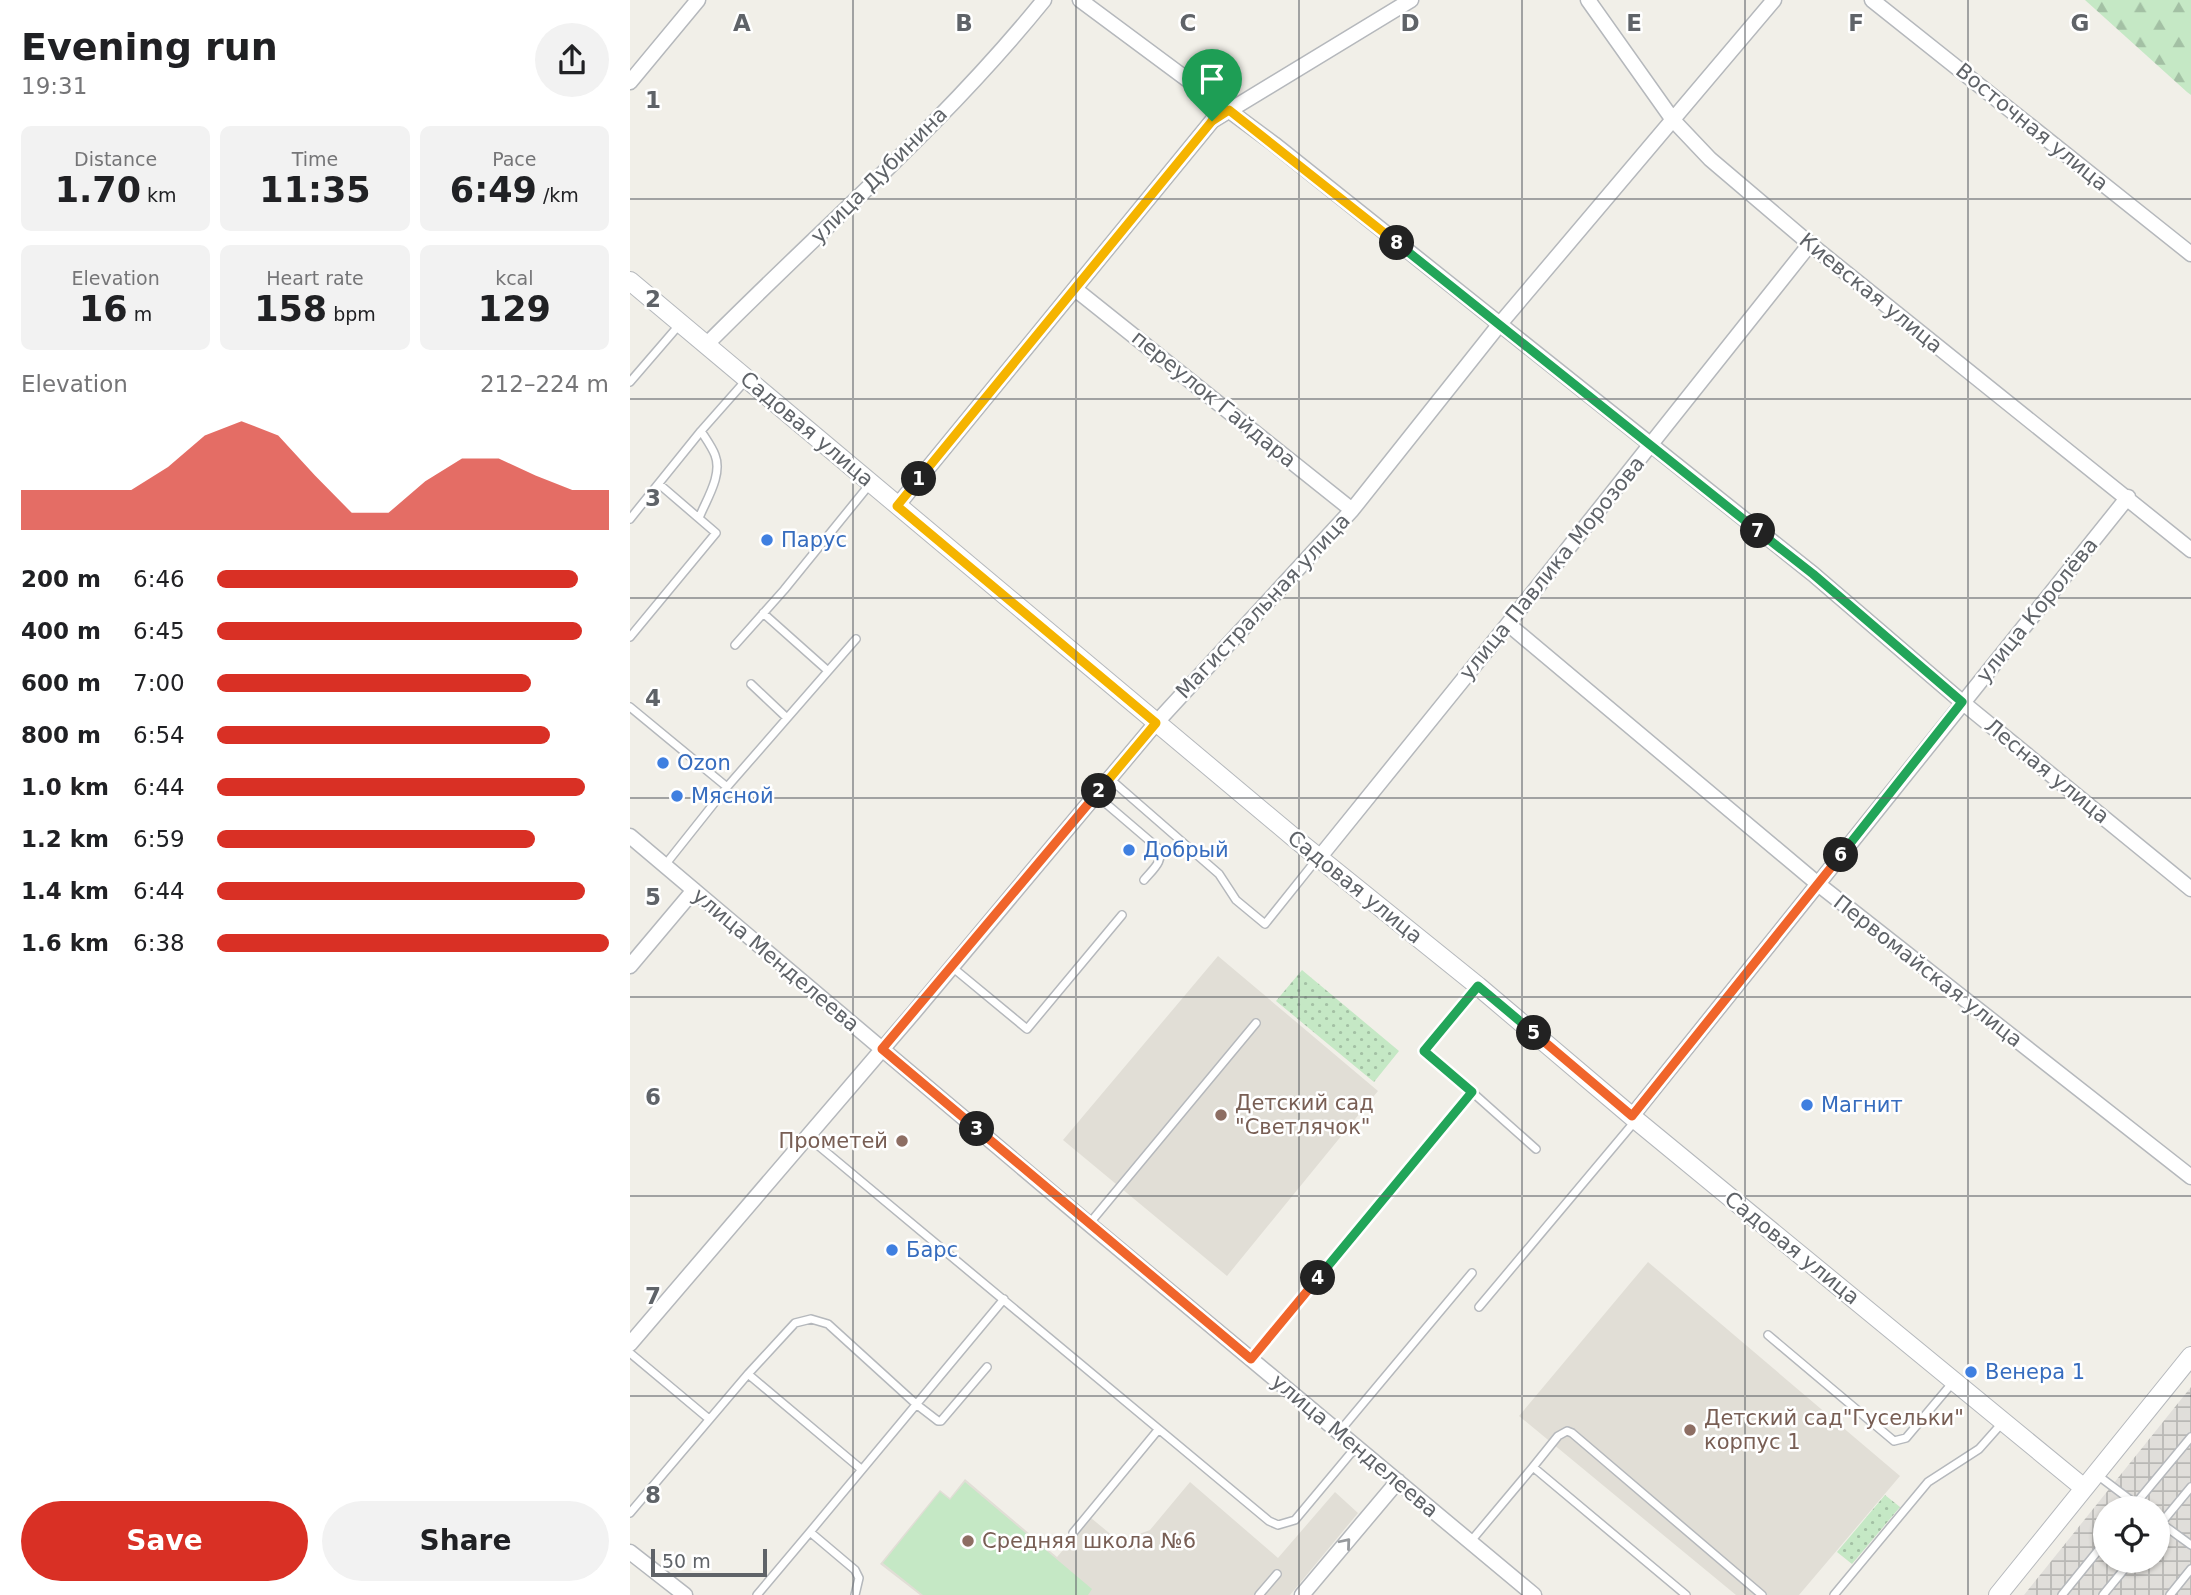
<!DOCTYPE html>
<html lang="en">
<head>
<meta charset="utf-8">
<style>
	:root { --surface:#fff; --page:#f2f2f2; --text:#202124; --muted:#757577; --accent:#d93025 }
	body { margin:0; font-family:"DejaVu Sans",sans-serif; background:var(--page); color:var(--text); height:100vh; display:flex; flex-direction:column; font-size:26px; white-space:nowrap }
	* { box-sizing:border-box; margin:0 }
	p { font-size:23px; color:var(--muted) }
	.icon { flex:none; width:38px; height:38px; fill:none; stroke:currentColor; stroke-width:2; stroke-linecap:round; stroke-linejoin:round }
	.map { position:relative; flex:1; overflow:hidden }
	.sheet { display:flex; flex-direction:column; background:var(--surface); width:630px }
	.sheet>* { flex:none }
	.tools { position:absolute; left:1463px; top:1496px; display:grid; gap:14px }
	.tools a { display:grid; place-items:center; width:77px; height:77px; border-radius:50%; background:var(--surface); box-shadow:0 2px 5px #0004; font-size:35px }
	.scale { position:absolute; left:21px; bottom:18px; width:116px; box-sizing:border-box; padding-left:7px; border:4px solid #5f6368; border-top:0; font-size:19px; line-height:24px; white-space:nowrap; color:#5f6368; -webkit-text-stroke:5px #fff; paint-order:stroke }
	.pin { position:absolute; display:grid; place-items:center; width:60px; height:60px; color:#fff; margin:-72px -30px; border-radius:50% 50% 50% 0; rotate:-45deg; box-shadow:0 0 7px #0007 }
	.pin .icon { rotate:45deg }
	.km { position:absolute; width:35px; height:35px; margin:-18px; border-radius:50%; background:#222; color:#fff; font-size:19px; line-height:35px; text-align:center }
	.round { display:grid; place-items:center; flex:none; width:74px; height:74px; border-radius:37px; background:var(--page) }
	.summary { display:flex; align-items:center; justify-content:space-between; height:119px; padding:0 21px }
	h1 { font-size:38px; font-weight:700; line-height:52px }
	.stats { display:grid; grid-template-columns:repeat(3,1fr); gap:10px; height:119px; padding:7px 21px }
	.stats div { display:grid; align-content:center; border-radius:10px; background:var(--page); text-align:center }
	.stats b { font-size:35px; font-weight:700 }
	.stats small { font-size:19px; font-weight:400 }
	.stats p { font-size:19px }
	.chart { height:196px; padding:14px 21px }
	.chart p { display:flex; justify-content:space-between }
	.chart svg { width:100%; height:126px; margin-top:7px; fill:var(--accent); opacity:.7 }
	.action { display:flex; gap:14px; margin-top:auto; padding:14px 21px }
	.action a { flex:1; height:80px; border-radius:42px; background:var(--accent); color:#fff; font-size:28px; font-weight:700; line-height:80px; text-align:center }
	.action a+a { background:var(--page); color:var(--text) }
	ul { padding:0 21px; list-style:none; font-size:23px }
	li { display:grid; grid-template-columns:112px 84px 1fr; align-items:center; height:52px }
	li i { height:18px; border-radius:9px; background:var(--accent) }
	main { display:flex; flex:1; min-height:0 }
	.map>svg:first-child { display:block }
</style>
</head>
<body>
<main>
<section class="sheet">
<div class="summary"><div><h1>Evening run</h1><p>19:31</p></div><a class="round"><svg class="icon" aria-label="share" viewBox="0 0 24 24"><path d="M12 15V3M7 8l5-5 5 5M5 13v7h14v-7"/></svg></a></div>
<div class="stats">
<div><p>Distance</p><b>1.70<small> km</small></b></div>
<div><p>Time</p><b>11:35</b></div>
<div><p>Pace</p><b>6:49<small> /km</small></b></div>
</div>
<div class="stats">
<div><p>Elevation</p><b>16<small> m</small></b></div>
<div><p>Heart rate</p><b>158<small> bpm</small></b></div>
<div><p>kcal</p><b>129</b></div>
</div>
<div class="chart"><p><span>Elevation</span>212–224 m</p>
<svg viewBox="0 0 160 44" preserveAspectRatio="none"><path d="M0 44V30L10 30L20 30L30 30L40 22L50 11L60 6L70 11L80 25L90 38L100 38L110 27L120 19L130 19L140 25L150 30L160 30V44z"/></svg>
</div>
<ul>
<li><b>200 m</b>6:46<i style="width:92%"></i></li>
<li><b>400 m</b>6:45<i style="width:93%"></i></li>
<li><b>600 m</b>7:00<i style="width:80%"></i></li>
<li><b>800 m</b>6:54<i style="width:85%"></i></li>
<li><b>1.0 km</b>6:44<i style="width:94%"></i></li>
<li><b>1.2 km</b>6:59<i style="width:81%"></i></li>
<li><b>1.4 km</b>6:44<i style="width:94%"></i></li>
<li><b>1.6 km</b>6:38<i style="width:100%"></i></li>
</ul>
<div class="action"><a>Save</a><a>Share</a></div>
</section>
<div class="map">
<svg width="1561" height="1595" viewBox="0 0 1561 1595">
	<defs>
		<pattern id="industrial-grid" width="8" height="8" patternUnits="userSpaceOnUse" patternTransform="scale(1.75)"><rect width="8" height="8" fill="#e0deda"/><path d="M0 4h8M4 0v8" fill="none" stroke="#b9b8b5"/></pattern>
		<pattern id="grass-dots" width="8" height="8" patternUnits="userSpaceOnUse" patternTransform="scale(1.75)"><rect width="8" height="8" fill="#c5e8c5"/><path d="M2 2h.1M6 6h.1" fill="none" stroke="#a3c0a4" stroke-width="1.8" stroke-linecap="round"/></pattern>
		<pattern id="forest-firs" width="22" height="20" patternUnits="userSpaceOnUse" patternTransform="scale(1.75)"><rect width="22" height="20" fill="#c5e8c5"/><path d="M5 1l3.5 6h-7zM16 11l3.5 6h-7z" fill="#a3c0a4"/></pattern>
	</defs>
	<rect width="100%" height="100%" fill="#f1efe8"/>
	<path fill="url(#industrial-grid)" fill-rule="evenodd" d="M1561 1387V1595H1394ZM1475 1508H1528V1561H1475Z"/>
	<path fill="#e1ded6" d="M588 956 748 1091 597 1276 433 1140Z
		M1018 1262 1270 1476 1169 1595H1106L889 1416Z
		M335 1479 427 1557 461 1518 495 1546 504 1536 520 1530 560 1482 648 1558 705 1492 728 1513 660 1595H290L250 1564 310 1490 320 1498Z"/>
	<path fill="url(#grass-dots)" d="M672 970 769 1051 744 1082 646 1001Z
		M1255 1495 1270 1507 1222 1564 1207 1552Z"/>
	<path fill="url(#forest-firs)" d="M1455 0H1561V95L1557 92Z"/>
	<path fill="#c5e8c5" d="M335 1482 462 1589 458 1595H293L253 1563 310 1492 320 1500Z"/>
	<g fill="none" stroke-linecap="round" stroke-linejoin="round">
		<g stroke="#b5b8bc" stroke-width="10">
			<path id="service" d="M0 382 50 324
				M69 518C76 500 93 475 85 455 82 447 76 439 71 431
				M0 519 71 431 117 379
				M133 613 197 670
				M0 637 86 533 29 484
				M105 645 154 590 240 484
				M121 684 157 718
				M0 707 97 787
				M480 779 589 874 606 900 635 924 687 859
				M466 795 528 848C535 861 522 870 514 880
				M35 865 97 787 226 639
				M322 967 397 1029 492 915
				M842 1092 906 1149
				M178 1137 639 1521 648 1525 665 1520 726 1447
				M459 1224 626 1023
				M849 1307 1006 1120
				M1138 1335 1264 1441 1276 1438 1324 1381
				M0 1353 79 1419
				M621 1359 842 1092 794 1051 848 987
				M118 1374 231 1469
				M709 1432 842 1273
				M903 1467 928 1436 937 1431 942 1433 1132 1595
				M1466 1474 1511 1508
				M1502 1508 1561 1437
				M0 1513 118 1374 165 1323 181 1319 198 1324 286 1404 308 1421H311L357 1367
				M1528 1521 1561 1545
				M1528 1527 1561 1487
				M180 1532 374 1299
				M443 1533 528 1430
				M841 1541 903 1467 1056 1595
				M127 1595 180 1532 225 1570 229 1578 225 1595
				M629 1595 647 1574
				M1204 1595 1298 1482 1349 1449 1373 1422
				M1432 1595 1475 1542
				M1473 1595 1501 1561
				M1540 1595 1561 1569"/>
		</g>
		<g stroke="#b5b8bc" stroke-width="17">
			<path id="minor" d="M450 0 644 144 1183 574 1332 702 1561 889
				M958 0 1043 120 1080 159 1180 244 1561 550
				M1242 0 1561 254
				M0 82 68 0
				M445 289 722 510
				M77 344C190 230 313 125 414 0
				M267 506 582 121 781 0
				M878 624 1188 884 1561 1177
				M0 836 459 1224 904 1595
				M689 858 878 624 1180 244
				M0 966 64 890
				M1002 1116 1498 497
				M0 1344 285 1011 526 723 722 510 869 325 1144 0
				M0 1552 55 1595
				M672 1595 768 1481"/>
		</g>
		<g stroke="#b5b8bc" stroke-width="20">
			<path id="tertiary" d="M0 281 668 841 848 986 1006 1120 1454 1488
				M1368 1595 1561 1356"/>
		</g>
		<use href="#service" stroke="#fff" stroke-width="7"/>
		<use href="#minor" stroke="#fff" stroke-width="14"/>
		<use href="#tertiary" stroke="#fff" stroke-width="18"/>
	</g>
	<defs><path id="oneway-chevron" d="M-2-3.5L2.5 0L-2 3.5" fill="none" stroke-width="1.6" stroke-linecap="round" stroke-linejoin="round" transform="scale(1.75)"/></defs>
	<use stroke="#979a9d" href="#oneway-chevron" transform="translate(716 1543) rotate(-50)"/>
	<g fill="none" stroke-linecap="round" stroke-linejoin="round">
		<g stroke="#fff" stroke-width="14">
			<path id="split-1" d="M289 479 582 121"/>
		</g>
		<g stroke="#fff" stroke-width="14">
			<path id="split-2" d="M289 479 267 506 526 723 469 791"/>
		</g>
		<g stroke="#fff" stroke-width="14">
			<path id="split-3" d="M347 1129 252 1049 469 791"/>
		</g>
		<g stroke="#fff" stroke-width="14">
			<path id="split-4" d="M347 1129 621 1359 688 1278"/>
		</g>
		<g stroke="#fff" stroke-width="14">
			<path id="split-5" d="M688 1278 842 1092 794 1051 848 986 904 1033"/>
		</g>
		<g stroke="#fff" stroke-width="14">
			<path id="split-6" d="M904 1033 1002 1116 1211 855"/>
		</g>
		<g stroke="#fff" stroke-width="14">
			<path id="split-7" d="M1128 531 1183 574 1332 702 1211 855"/>
		</g>
		<g stroke="#fff" stroke-width="14">
			<path id="split-8" d="M767 243 1128 531"/>
		</g>
		<g stroke="#fff" stroke-width="14">
			<path id="split-9" d="M582 121 599 110 767 243"/>
		</g>
		<use href="#split-1" stroke="#f5b400" stroke-width="9"/>
		<use href="#split-2" stroke="#f5b400" stroke-width="9"/>
		<use href="#split-3" stroke="#f0652b" stroke-width="9"/>
		<use href="#split-4" stroke="#f0652b" stroke-width="9"/>
		<use href="#split-5" stroke="#22a559" stroke-width="9"/>
		<use href="#split-6" stroke="#f0652b" stroke-width="9"/>
		<use href="#split-7" stroke="#22a559" stroke-width="9"/>
		<use href="#split-8" stroke="#22a559" stroke-width="9"/>
		<use href="#split-9" stroke="#f5b400" stroke-width="9"/>
	</g>
	<path fill="none" stroke="#5f6368" stroke-width="2" stroke-opacity="0.55" d="M223 0V1595M446 0V1595M669 0V1595M892 0V1595M1115 0V1595M1338 0V1595M0 199H1561M0 399H1561M0 598H1561M0 798H1561M0 997H1561M0 1196H1561M0 1396H1561"/>
	<g fill="#3f7fe0" stroke="#fff" stroke-width="2.5">
		<circle cx="137" cy="540" r="7"/>
		<circle cx="33" cy="763" r="7"/>
		<circle cx="47" cy="796" r="7"/>
		<circle cx="499" cy="850" r="7"/>
		<circle cx="1177" cy="1105" r="7"/>
		<circle cx="262" cy="1250" r="7"/>
		<circle cx="1341" cy="1372" r="7"/>
	</g>
	<g fill="#8d6e63" stroke="#fff" stroke-width="2.5">
		<circle cx="591" cy="1115" r="7"/>
		<circle cx="272" cy="1141" r="7"/>
		<circle cx="1060" cy="1430" r="7"/>
		<circle cx="338" cy="1541" r="7"/>
	</g>
	<g text-anchor="middle" dominant-baseline="central" stroke-width="5" stroke-linejoin="round" paint-order="stroke">
		<g font-size="21" fill="#5f6368" stroke="#fff">
			<text transform="translate(1402 127) rotate(39)">Восточная улица</text>
			<text transform="translate(249 175) rotate(-45)">улица Дубинина</text>
			<text transform="translate(1241 293) rotate(39)">Киевская улица</text>
			<text transform="translate(584 399) rotate(39)">переулок Гайдара</text>
			<text transform="translate(177 429) rotate(40)">Садовая улица</text>
			<text transform="translate(922 568) rotate(-51)">улица Павлика Морозова</text>
			<text transform="translate(633 606) rotate(-47)">Магистральная улица</text>
			<text transform="translate(1407 610) rotate(-51)">улица Королёва</text>
			<text transform="translate(1417 771) rotate(39)">Лесная улица</text>
			<text transform="translate(725 887) rotate(39)">Садовая улица</text>
			<text transform="translate(146 960) rotate(40)">улица Менделеева</text>
			<text transform="translate(1298 971) rotate(38)">Первомайская улица</text>
			<text transform="translate(1162 1248) rotate(39)">Садовая улица</text>
			<text transform="translate(725 1446) rotate(40)">улица Менделеева</text>
		</g>
		<g font-size="21" fill="#366cbe" stroke="#fff" text-anchor="start">
			<text x="151" y="540">Парус</text>
			<text x="47" y="763">Ozon</text>
			<text x="61" y="796">Мясной</text>
			<text x="513" y="850">Добрый</text>
			<text x="1191" y="1105">Магнит</text>
			<text x="276" y="1250">Барс</text>
			<text x="1355" y="1372">Венера 1</text>
		</g>
		<g font-size="21" fill="#785e54" stroke="#fff" text-anchor="start">
			<text x="605" y="1103">Детский сад<tspan x="605" dy="24">"Светлячок"</tspan></text>
			<text x="258" y="1141" text-anchor="end">Прометей</text>
			<text x="1074" y="1418">Детский сад"Гусельки"<tspan x="1074" dy="24">корпус 1</tspan></text>
			<text x="352" y="1541">Средняя школа №6</text>
		</g>
	</g>
	<g font-size="23" text-anchor="middle" font-weight="bold" fill="#5f6368" stroke="#fff" stroke-width="5" stroke-linejoin="round" paint-order="stroke">
		<text x="112" y="31">A</text>
		<text x="334" y="31">B</text>
		<text x="558" y="31">C</text>
		<text x="780" y="31">D</text>
		<text x="1004" y="31">E</text>
		<text x="1226" y="31">F</text>
		<text x="1450" y="31">G</text>
		<text x="23" y="108">1</text>
		<text x="23" y="307">2</text>
		<text x="23" y="506">3</text>
		<text x="23" y="706">4</text>
		<text x="23" y="905">5</text>
		<text x="23" y="1105">6</text>
		<text x="23" y="1304">7</text>
		<text x="23" y="1503">8</text>
	</g>
</svg>
<div class="tools">
<a><svg class="icon" aria-label="locate" viewBox="0 0 24 24"><circle cx="12" cy="12" r="6"/><path d="M12 2v4M12 18v4M2 12h4M18 12h4"/></svg></a>
</div>
<div class="scale">50 m</div>
<div class="pin" style="left:582px;top:121px;background:#1e9e55"><svg class="icon" aria-label="arrive" viewBox="0 0 24 24"><path d="M6 21V4h12l-3 4 3 4H6"/></svg></div>
<b class="km" style="left:289px;top:479px">1</b>
<b class="km" style="left:469px;top:791px">2</b>
<b class="km" style="left:347px;top:1129px">3</b>
<b class="km" style="left:688px;top:1278px">4</b>
<b class="km" style="left:904px;top:1033px">5</b>
<b class="km" style="left:1211px;top:855px">6</b>
<b class="km" style="left:1128px;top:531px">7</b>
<b class="km" style="left:767px;top:243px">8</b>
</div>
</main>
</body>
</html>
